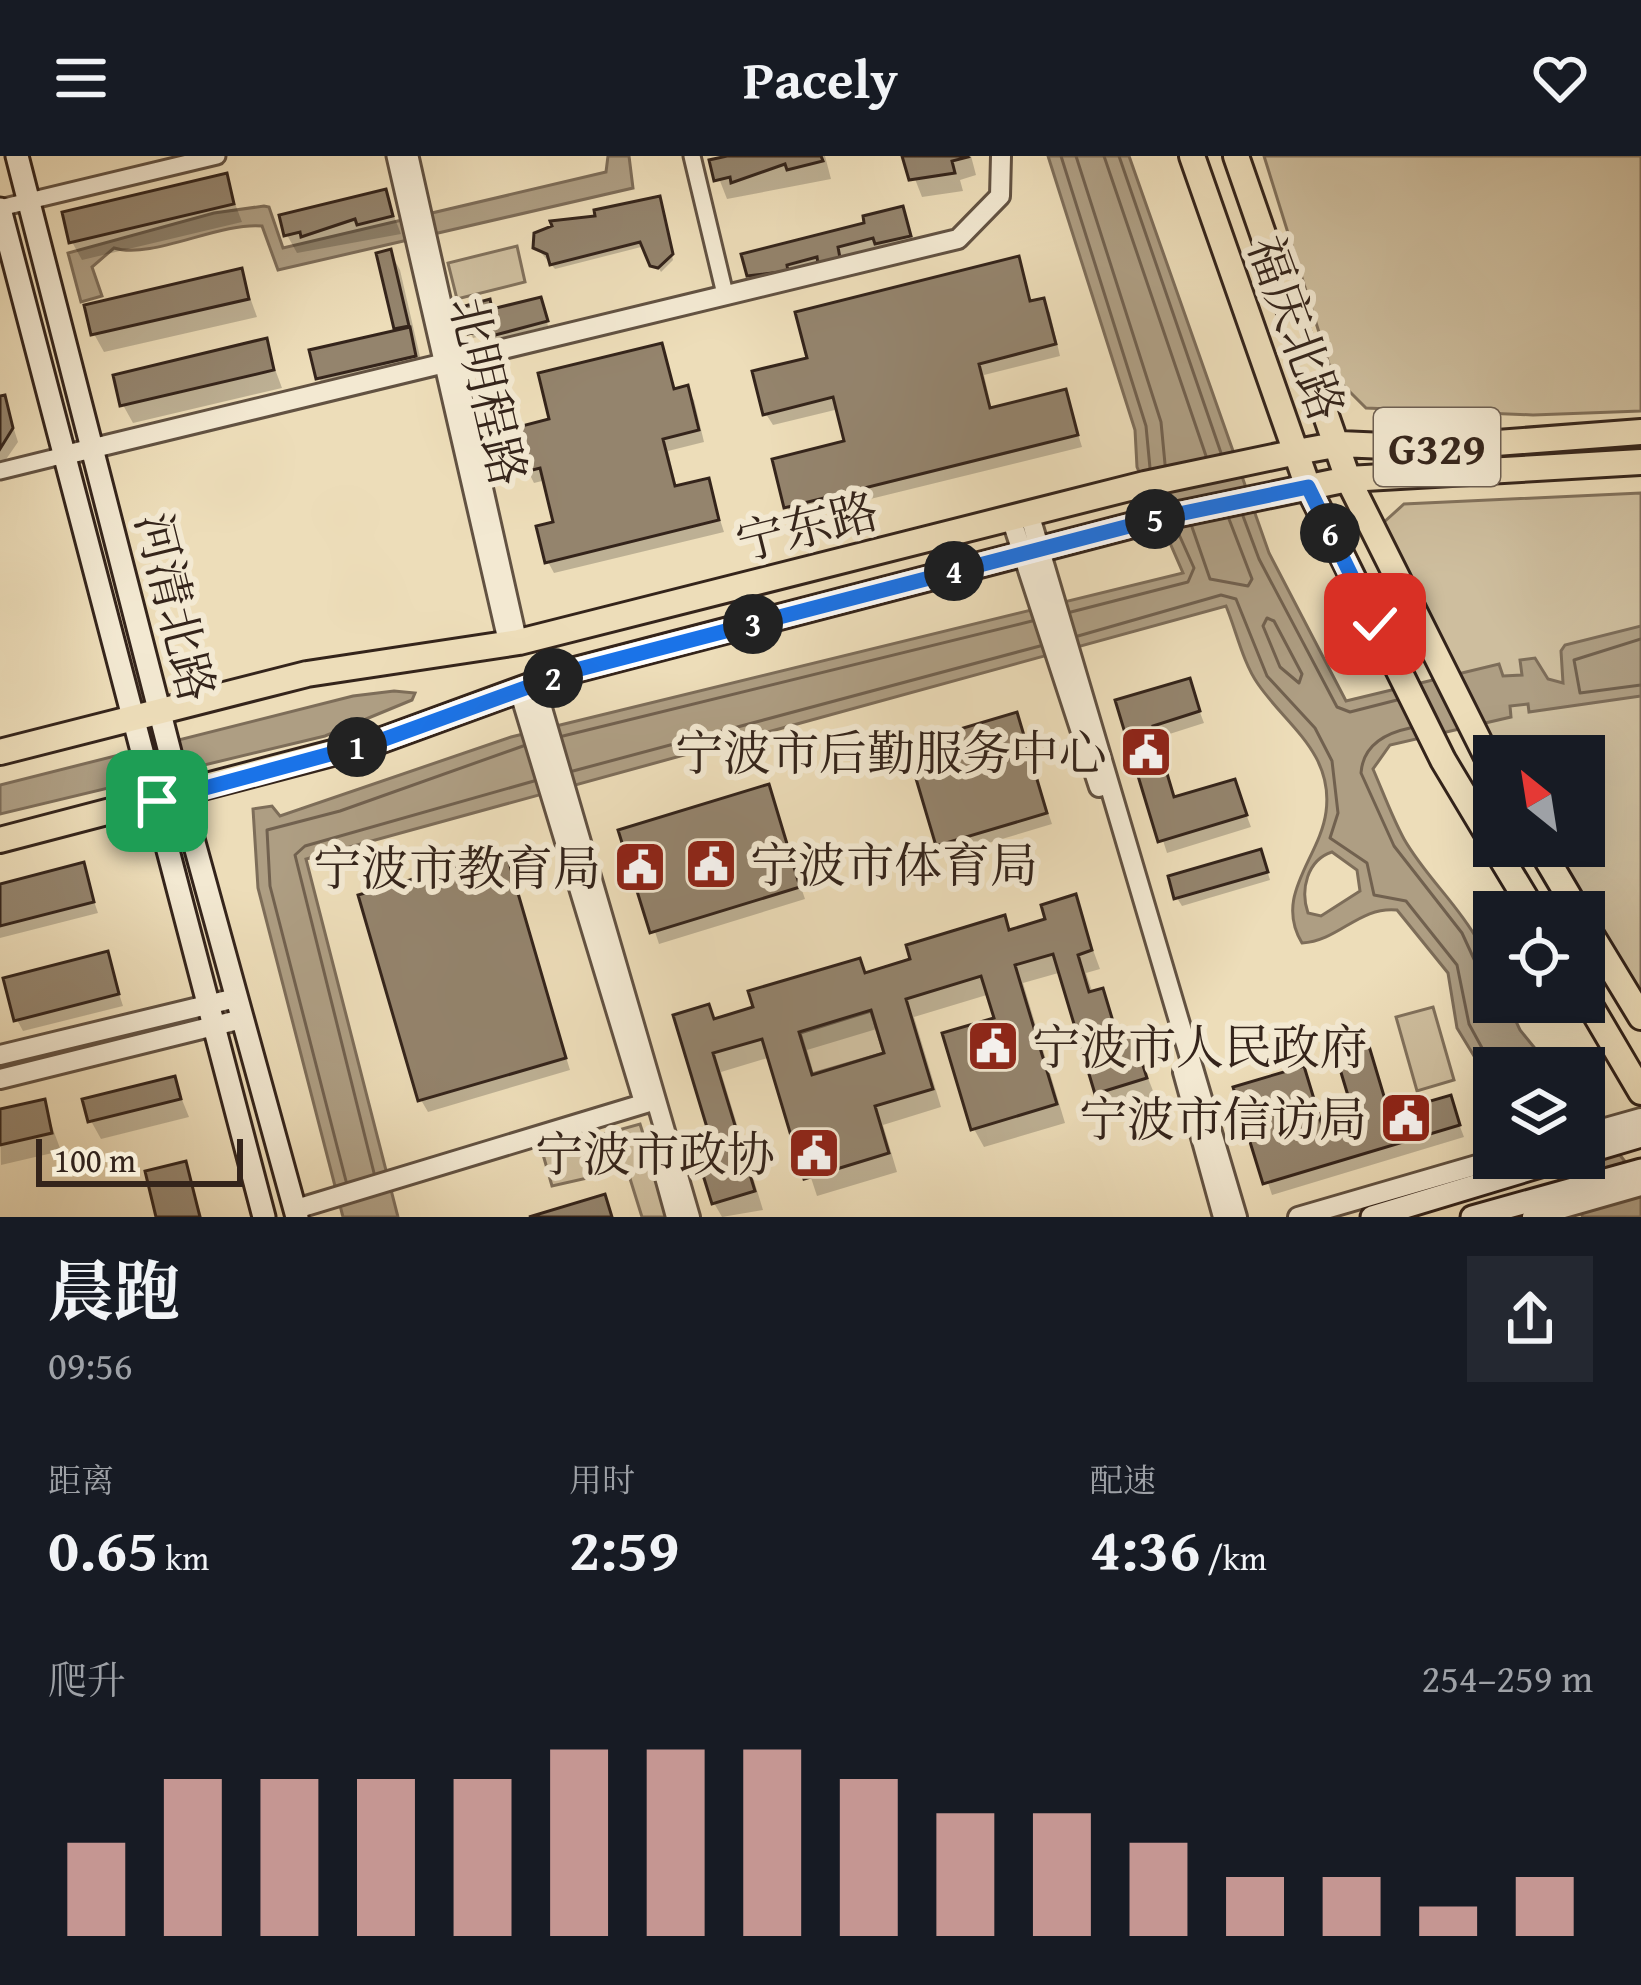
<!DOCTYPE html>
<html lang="zh">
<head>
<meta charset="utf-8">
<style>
	:root { --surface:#171b24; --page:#242831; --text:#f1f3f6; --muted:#9ea1a6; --accent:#c59692 }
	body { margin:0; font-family:"Gentium Book Plus","Noto Serif SC",serif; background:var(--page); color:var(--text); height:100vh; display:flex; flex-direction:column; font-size:45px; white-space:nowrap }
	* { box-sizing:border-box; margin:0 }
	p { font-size:39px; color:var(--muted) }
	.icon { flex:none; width:66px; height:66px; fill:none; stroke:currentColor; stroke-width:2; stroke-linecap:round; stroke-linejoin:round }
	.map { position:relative; height:1061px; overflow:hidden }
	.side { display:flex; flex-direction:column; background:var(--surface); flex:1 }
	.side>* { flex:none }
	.needle { width:78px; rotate:330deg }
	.tools { position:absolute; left:1473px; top:579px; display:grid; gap:24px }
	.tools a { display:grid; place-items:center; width:132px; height:132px; border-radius:0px; background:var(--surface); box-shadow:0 12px 48px #0002; font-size:60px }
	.scale { position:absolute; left:36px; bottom:30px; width:207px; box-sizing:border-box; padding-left:12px; border:6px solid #34241b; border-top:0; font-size:33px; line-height:42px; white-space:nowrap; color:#34241b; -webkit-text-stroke:9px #f3e9d2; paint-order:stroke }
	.pin { position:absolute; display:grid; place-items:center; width:102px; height:102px; color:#fff; margin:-51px; border-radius:24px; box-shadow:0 6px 18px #0006 }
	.km { position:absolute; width:60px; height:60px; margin:-30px; border-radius:50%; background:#222; color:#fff; font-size:33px; line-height:60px; text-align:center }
	.round { display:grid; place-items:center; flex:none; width:126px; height:126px; border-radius:0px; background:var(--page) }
	.summary { display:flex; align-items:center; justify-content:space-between; height:204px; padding:0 48px }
	h1 { font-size:66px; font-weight:700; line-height:90px }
	.figures { display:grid; grid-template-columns:repeat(3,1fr); gap:18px; height:204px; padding:12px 48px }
	.figures div { display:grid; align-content:center }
	.figures b { font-size:60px; font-weight:700 }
	.figures small { font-size:33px; font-weight:400 }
	.figures p { font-size:33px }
	.chart { height:336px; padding:24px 48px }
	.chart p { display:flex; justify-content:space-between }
	.chart svg { width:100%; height:216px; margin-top:12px; stroke:var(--accent); stroke-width:6 }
	header { display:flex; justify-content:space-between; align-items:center; height:156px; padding:0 48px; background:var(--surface); font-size:54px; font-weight:700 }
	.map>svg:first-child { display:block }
</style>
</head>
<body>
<header><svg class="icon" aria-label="menu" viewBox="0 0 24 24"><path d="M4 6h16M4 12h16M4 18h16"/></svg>Pacely<svg class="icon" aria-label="heart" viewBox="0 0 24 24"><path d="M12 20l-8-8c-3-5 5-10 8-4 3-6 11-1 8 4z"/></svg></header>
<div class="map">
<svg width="1641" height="1061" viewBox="0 0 1641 1061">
	<rect width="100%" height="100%" fill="#edddb9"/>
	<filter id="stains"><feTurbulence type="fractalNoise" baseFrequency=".00167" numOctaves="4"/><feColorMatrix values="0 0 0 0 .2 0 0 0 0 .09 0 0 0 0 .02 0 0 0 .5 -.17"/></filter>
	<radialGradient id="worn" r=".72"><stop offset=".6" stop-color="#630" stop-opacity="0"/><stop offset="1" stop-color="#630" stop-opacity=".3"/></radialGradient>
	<path fill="#cebe9e" stroke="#81715c" stroke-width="3" d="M1264 0H1641V255L1533 259 1366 252 1332 218Z
		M517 90 525 126 457 143 448 107Z
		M1641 337V847L1549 690H1584V600H1496L1383 367 1404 348Z
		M1433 851 1454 924 1417 935 1396 861Z
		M871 855 884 897 812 918 800 877Z
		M640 968 669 1061H642L627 1013 552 1030 542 995Z"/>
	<path fill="#ae9e83" stroke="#7d6d59" stroke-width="3" fill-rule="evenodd" d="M608 0H629L633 32 278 114 262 70C219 66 151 104 114 92L92 111 102 140 81 146 68 97 214 57 264 50 269 51 283 92 606 16Z
		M1048 0H1129L1269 397 1346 545 1499 508 1503 520 1522 519 1520 504 1535 502 1548 523 1563 527 1561 495 1565 489 1641 470V540L1529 556 1528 548 1510 550 1511 561 1390 589 1373 613C1383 636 1392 661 1404 683 1436 739 1494 775 1494 846H1507L1520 874 1551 912H1494V933L1457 872 1448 817 1397 754C1359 750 1339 785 1302 787 1273 739 1320 702 1326 656 1334 597 1286 569 1258 528 1243 507 1236 474 1226 450L306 703 398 1061H343L258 732 253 653 272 650 280 660 511 581 1183 417 1137 311 1135 274ZM1332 696 1357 714 1360 735 1321 760 1308 757C1300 734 1307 704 1332 696Z
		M394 535 415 537 412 544 325 580 0 658V629L353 540Z
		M1584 953 1641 1026V1061H1583L1545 1002H1584Z"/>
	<path fill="#0003" fill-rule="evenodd" d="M740 0H825L831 23 727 43 713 7Z
		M906 0H971L976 19 960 24 963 35 922 41Z
		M225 21 242 66 82 104 72 86Z
		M385 37 401 78 297 97 287 79Z
		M661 48 673 104 661 116 645 90 555 113 536 91 555 72Z
		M902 54 919 98 846 109 848 121 832 125 828 119 795 127 796 133 760 137 750 118Z
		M390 96 400 114 424 218 329 240 319 222 398 177 380 99Z
		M1017 104 1032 148 1043 145 1050 157 1060 200 984 219 992 254 1065 236 1082 291 793 362 787 351 848 288 839 253 773 269 766 258 810 204Z
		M241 116 257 161 104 196 94 178 88 151Z
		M543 149 548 170 489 185 485 179 473 182 471 177 492 156Z
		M265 186 282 232 133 267 123 249Z
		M661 190 676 235 687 233 694 244 704 286 668 295 677 333 708 326 724 376 554 417 548 406 557 368 546 324 534 327 528 315 553 265Z
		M4 242 18 286 0 312V243Z
		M1188 525 1204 567 1157 582 1176 644 1234 626 1251 671 1167 697 1119 546Z
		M1016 559 1052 668 945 700 939 689Z
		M767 631 805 743 659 788 622 676Z
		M504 700 570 914 428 956 421 944Z
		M1264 704 1270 724 1182 750 1177 742Z
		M82 710 98 757 0 782V731Z
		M1074 742 1100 813 1086 817 1093 838 1102 835 1121 884 1132 881 1155 940 1109 954 1062 816 1023 827 1065 967 984 991 974 973 998 864 990 838 914 861 941 951 883 969 897 1016 817 1040 771 901 721 916 763 1054 722 1061 714 1047 718 1000 708 852 716 866 757 853 859 805 867 819 914 805 1003 763 1012 777 1049 765ZM880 872 888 899 815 922 807 894Z
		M106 798 123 850 23 875 17 864Z
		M1368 893 1391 960 1449 942 1464 981 1272 1039 1237 933 1303 913 1325 979 1360 968Z
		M174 924 189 961 101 983 91 965Z
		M43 946 61 995 1 1009 0 957Z
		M185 1009 202 1061H159Z"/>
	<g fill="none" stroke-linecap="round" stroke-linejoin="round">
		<path stroke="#71614f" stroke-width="3" d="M1061 0 1146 270 1150 312
			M1076 0 1161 266 1165 308
			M1104 0 1206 300
			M1119 0 1221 297
			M1243 360 1259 403 1337 551 1350 556 1397 544
			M1192 371 1210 423 1248 430 1252 423 1229 363
			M1071 456 1188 426 1194 412 1177 374
			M1267 462 1274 465 1302 518 1299 527 1280 511 1263 470Z
			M1078 480 1221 439 1236 443 1267 520 1315 572 1332 605 1338 657 1330 682 1367 707 1374 739 1406 745 1457 809 1469 868 1494 914
			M1641 483 1574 504 1580 537 1641 529
			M1410 572C1386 577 1363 589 1361 617L1394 690 1462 777 1479 814 1494 819
			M563 580 1032 465
			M573 615 1040 490
			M374 1017 295 699 305 690 534 625
			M346 1025 270 730 267 674 340 655 523 590"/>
	</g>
	<path fill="#94846d" stroke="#34241b" stroke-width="3" fill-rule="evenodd" d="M727 0H821L823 5 787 14 785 8 731 27 730 21 714 25 709 4Z
		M902 0H967L968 1 952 5 955 17 909 24Z
		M227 17 234 48 69 87 62 56Z
		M386 33 393 60 357 69 355 63 301 81 300 76 284 80 279 59Z
		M660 40 673 98 658 112 650 110 640 86 550 109 547 98 533 92 534 77 552 70 550 65 595 60 594 54Z
		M903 50 911 80 875 88 873 82 838 91 840 102 818 108 817 101 787 109 788 115 747 120 741 98 864 67 863 60Z
		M391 93 409 170 394 173 376 97Z
		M1019 100 1030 145 1044 142 1056 188 979 208 990 252 1066 233 1078 279 784 352 772 303 844 285 833 241 763 259 752 215 807 202 795 156Z
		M242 112 249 143 91 179 84 149Z
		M541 141 548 165 484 182 482 175 468 178 461 151 490 143 492 153Z
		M410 171 416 200 316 223 309 194Z
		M267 182 274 214 120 250 113 219Z
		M662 187 674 233 688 229 699 274 663 283 675 330 709 322 719 364 545 407 536 370 553 366 540 312 525 316 514 272 549 263 538 217Z
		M5 239 13 272 0 293V240Z
		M1190 522 1200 555 1153 570 1174 641 1235 623 1247 659 1158 686 1115 544Z
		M1017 556 1047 657 936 690 906 589Z
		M769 628 800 731 650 777 618 674Z
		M1261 693 1268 716 1174 743 1168 720Z
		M506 696 566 902 418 945 358 739Z
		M84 706 94 746 0 770V728Z
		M1076 738 1092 794 1078 799 1089 836 1103 832 1118 882 1133 878 1147 922 1095 938 1053 798 1015 809 1057 948 971 974 942 877 994 862 981 820 906 843 933 933 875 950 889 997 804 1023 762 883 713 897 755 1035 712 1048 698 1003 715 998 673 859 709 848 714 863 753 851 748 835 860 802 865 817 910 803 906 789 1005 759 1009 774 1045 763 1041 749ZM871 854 884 897 812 919 799 876Z
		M108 795 119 838 14 865 3 822Z
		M1369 890 1389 957 1451 939 1460 969 1263 1028 1233 931 1304 910 1324 976 1356 966 1336 900Z
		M175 920 181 943 88 966 82 943Z
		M45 943 52 977 0 989V953Z
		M186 1005 200 1061H156L145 1015Z
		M605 1038 612 1061H529Z"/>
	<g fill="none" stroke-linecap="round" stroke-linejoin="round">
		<g stroke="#625242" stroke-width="21">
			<path id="minor" d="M395 0 507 488
				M410 0 519 486
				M692 0 725 138
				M0 52 217 0
				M0 315 65 299"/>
		</g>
		<g stroke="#625242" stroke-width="24">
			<path id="tertiary" d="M65 299 958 83 1000 40 1001 0
				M1029 357 1237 1061
				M1011 362 1099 631
				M535 528 690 1061
				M519 534 643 943
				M0 899 236 842
				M1183 916 1223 1061
				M0 923 242 863
				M1584 978 1641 962
				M657 992 676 1061
				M296 1053 656 944
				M1298 1061 1501 1002
				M1532 1061 1641 1030"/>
		</g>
		<g stroke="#34241b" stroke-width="27">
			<path id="secondary" d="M17 0 181 639 297 1061
				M0 53 264 1061
				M1584 997 1641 980
				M1372 1061 1567 1002
				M1472 1061 1641 1014"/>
		</g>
		<g stroke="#34241b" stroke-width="30">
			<path id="primary" d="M1192 0 1308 331 1443 604 1494 689
				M1236 0 1348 323 1494 615
				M0 596 307 518 519 486 1145 328 1297 296 1340 288 1431 292 1641 276
				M0 684 382 584 571 515 1160 362 1348 323 1641 306
				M1494 690 1534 756
				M1539 690 1578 756
				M1584 767 1641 861
				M1584 839 1641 936"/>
		</g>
		<use href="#minor" stroke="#f3e9d2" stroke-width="15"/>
		<use href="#tertiary" stroke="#f3e9d2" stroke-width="18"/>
		<use href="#secondary" stroke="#f3e9d2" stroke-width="21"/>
		<use href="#primary" stroke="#edddb9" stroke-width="24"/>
	</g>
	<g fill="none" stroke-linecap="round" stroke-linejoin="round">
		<g stroke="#fff" stroke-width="24">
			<path id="route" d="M157 645 382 584 572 515 1160 362 1308 331 1375 468"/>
		</g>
		<use href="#route" stroke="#1a73e8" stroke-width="15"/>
	</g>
	<defs>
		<g id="civic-square" transform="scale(2.7)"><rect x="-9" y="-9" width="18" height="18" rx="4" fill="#8f2418" stroke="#f3e9d2"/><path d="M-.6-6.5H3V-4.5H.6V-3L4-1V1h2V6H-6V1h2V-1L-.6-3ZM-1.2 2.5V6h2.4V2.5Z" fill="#fff"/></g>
	</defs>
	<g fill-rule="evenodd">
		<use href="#civic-square" x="1146" y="596"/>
		<use href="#civic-square" x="711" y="708"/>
		<use href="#civic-square" x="640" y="711"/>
		<use href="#civic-square" x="993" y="890"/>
		<use href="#civic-square" x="1406" y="962"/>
		<use href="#civic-square" x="814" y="997"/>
	</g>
	<g text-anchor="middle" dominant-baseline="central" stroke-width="12" stroke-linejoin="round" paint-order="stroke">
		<rect fill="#f3e9d2" stroke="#6d5f52" stroke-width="3" x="1374" y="252" width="126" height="78" rx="9"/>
		<g font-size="45" font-weight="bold" fill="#34241b">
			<text x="1437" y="291">G329</text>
		</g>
		<g font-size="48" fill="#34241b" stroke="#f3e9d2">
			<text transform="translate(1297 172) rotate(70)">福庆北路</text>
			<text transform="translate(489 235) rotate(77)">北明程路</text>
			<text transform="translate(807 370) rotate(-14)">宁东路</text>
			<text transform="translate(176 451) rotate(76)">河清北路</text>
		</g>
		<g font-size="48" fill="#34241b" stroke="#f3e9d2" text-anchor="end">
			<text x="1107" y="596">宁波市后勤服务中心</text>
			<text x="750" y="708" text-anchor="start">宁波市体育局</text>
			<text x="601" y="711">宁波市教育局</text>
			<text x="1032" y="890" text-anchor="start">宁波市人民政府</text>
			<text x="1367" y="962">宁波市信访局</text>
			<text x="775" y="997">宁波市政协</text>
		</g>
	</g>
	<rect width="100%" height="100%" filter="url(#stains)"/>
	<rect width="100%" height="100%" fill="url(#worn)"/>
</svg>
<div class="tools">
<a><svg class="needle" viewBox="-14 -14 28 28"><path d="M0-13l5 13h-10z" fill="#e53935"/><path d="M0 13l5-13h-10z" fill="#9ea1a6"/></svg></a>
<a><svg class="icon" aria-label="locate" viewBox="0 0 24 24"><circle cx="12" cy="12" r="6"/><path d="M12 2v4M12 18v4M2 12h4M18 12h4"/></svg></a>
<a><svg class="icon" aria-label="layers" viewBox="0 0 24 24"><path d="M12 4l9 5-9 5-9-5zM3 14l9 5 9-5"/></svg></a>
</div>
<div class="scale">100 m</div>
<div class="pin" style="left:157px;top:645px;background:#1e9e55"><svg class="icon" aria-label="arrive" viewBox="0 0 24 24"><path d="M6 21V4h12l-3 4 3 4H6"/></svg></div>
<div class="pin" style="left:1375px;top:468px;background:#d93025"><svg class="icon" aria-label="check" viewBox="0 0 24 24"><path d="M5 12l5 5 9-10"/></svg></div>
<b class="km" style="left:357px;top:591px">1</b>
<b class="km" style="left:553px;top:522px">2</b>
<b class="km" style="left:753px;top:468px">3</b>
<b class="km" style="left:954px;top:415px">4</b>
<b class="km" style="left:1155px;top:363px">5</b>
<b class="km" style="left:1330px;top:377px">6</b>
</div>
<section class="side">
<div class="summary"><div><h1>晨跑</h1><p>09:56</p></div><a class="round"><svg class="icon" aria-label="share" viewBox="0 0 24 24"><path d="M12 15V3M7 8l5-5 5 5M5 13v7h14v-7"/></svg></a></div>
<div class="figures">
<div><p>距离</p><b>0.65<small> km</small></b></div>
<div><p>用时</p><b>2:59</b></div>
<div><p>配速</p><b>4:36<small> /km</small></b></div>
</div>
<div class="chart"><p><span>爬升</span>254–259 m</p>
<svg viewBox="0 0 160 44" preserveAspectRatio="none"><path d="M5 44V25M15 44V12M25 44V12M35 44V12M45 44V12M55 44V6M65 44V6M75 44V6M85 44V12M95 44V19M105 44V19M115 44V25M125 44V32M135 44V32M145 44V38M155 44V32"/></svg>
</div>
</section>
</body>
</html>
